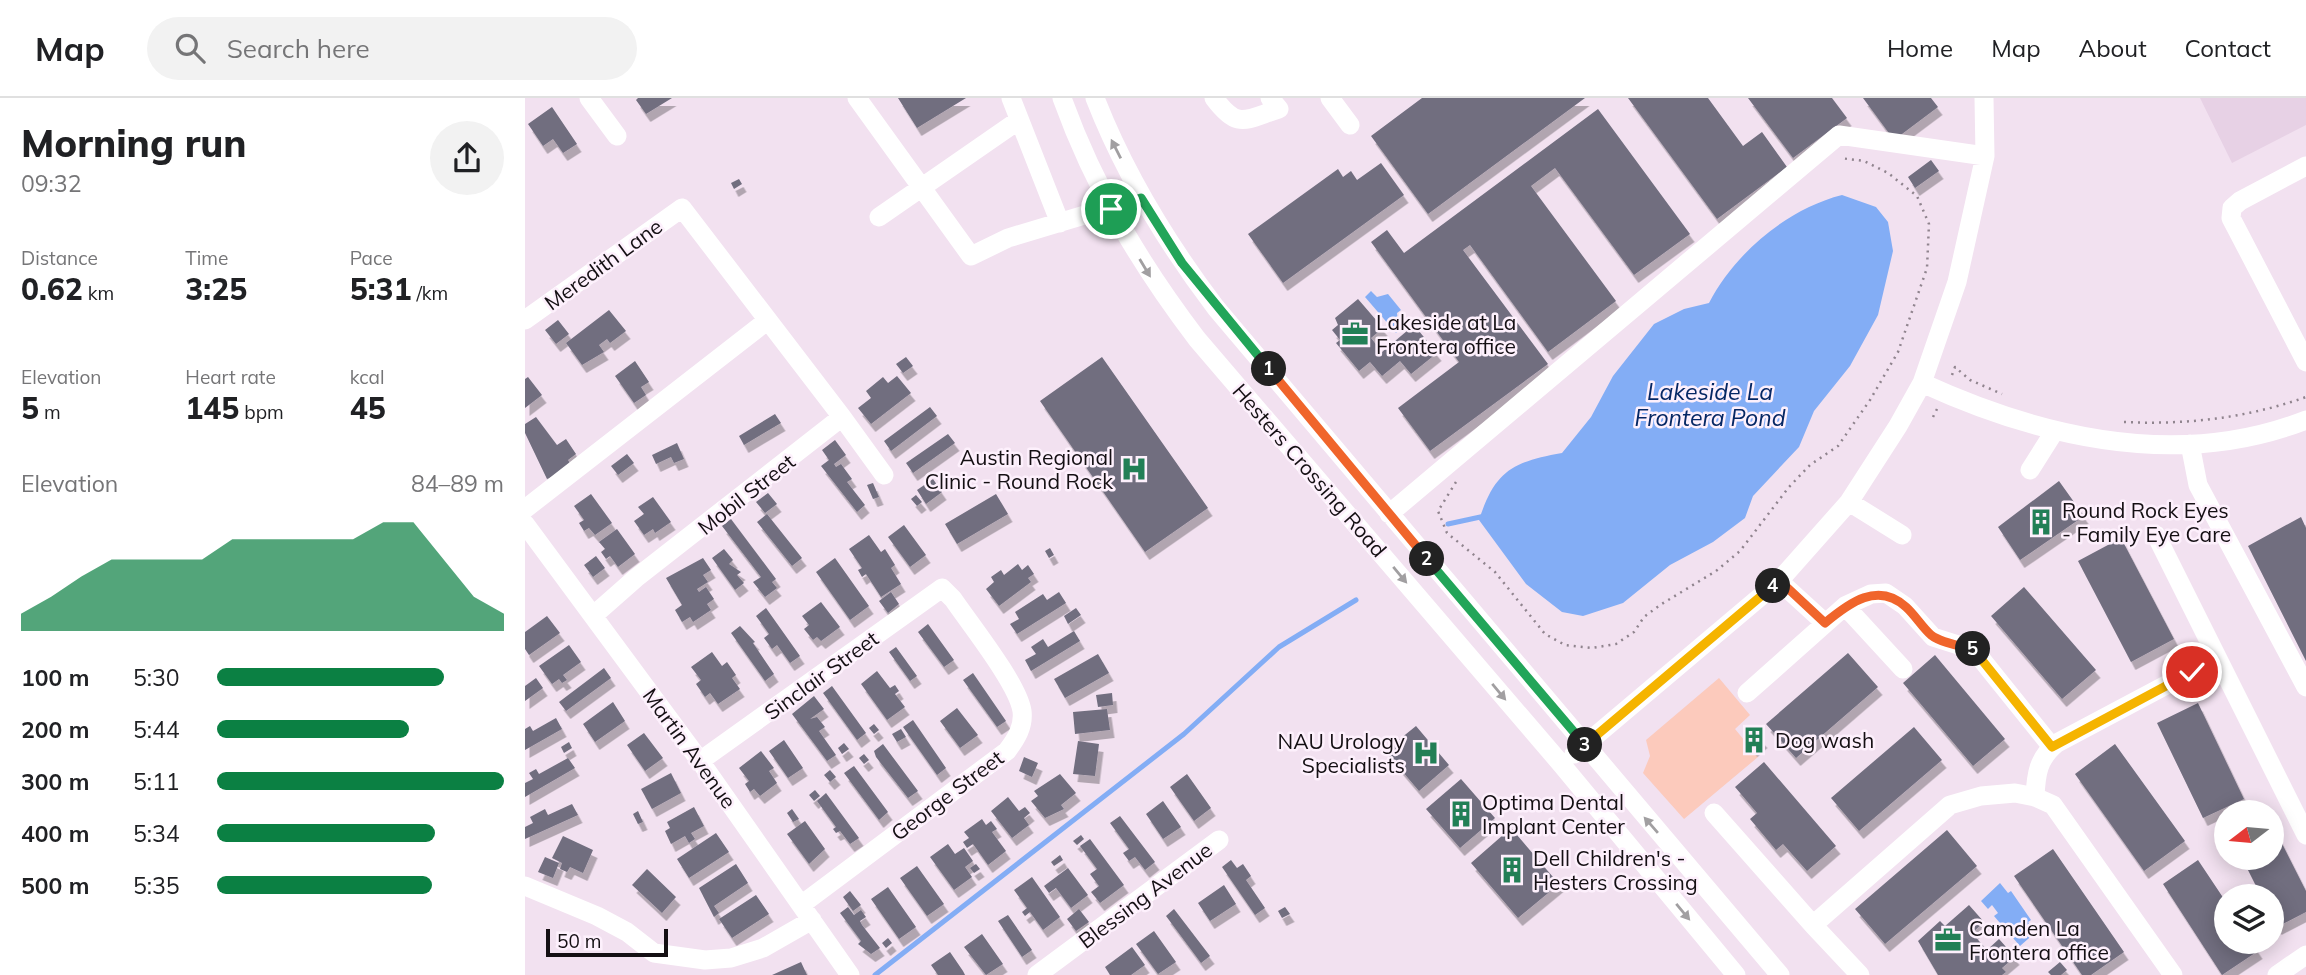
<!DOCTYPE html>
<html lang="en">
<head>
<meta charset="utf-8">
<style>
	:root { --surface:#fff; --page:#f2f2f2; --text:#202124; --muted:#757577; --line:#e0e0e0; --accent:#0b8043 }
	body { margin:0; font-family:Mulish,sans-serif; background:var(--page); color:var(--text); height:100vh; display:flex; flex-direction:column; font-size:26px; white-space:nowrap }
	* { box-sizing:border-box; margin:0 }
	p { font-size:23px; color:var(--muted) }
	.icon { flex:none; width:38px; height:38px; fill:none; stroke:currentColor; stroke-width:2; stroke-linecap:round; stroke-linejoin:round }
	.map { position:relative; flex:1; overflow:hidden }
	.details { display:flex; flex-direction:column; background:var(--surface); width:525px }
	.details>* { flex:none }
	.needle { width:46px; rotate:254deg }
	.fabs { position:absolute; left:1689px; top:702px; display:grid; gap:14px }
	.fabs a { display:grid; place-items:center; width:70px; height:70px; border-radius:50%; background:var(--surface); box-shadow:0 4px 18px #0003; font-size:35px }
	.scale { position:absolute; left:21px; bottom:18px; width:122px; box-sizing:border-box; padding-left:7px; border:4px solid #140f13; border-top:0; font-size:19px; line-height:24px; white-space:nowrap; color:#140f13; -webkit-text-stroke:5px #fdf0fc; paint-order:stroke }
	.pin { position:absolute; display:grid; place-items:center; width:60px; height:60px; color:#fff; margin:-30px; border:4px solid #fff; border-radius:50%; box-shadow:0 2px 7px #0007 }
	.km { position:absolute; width:35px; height:35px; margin:-18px; border-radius:50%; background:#222; color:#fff; font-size:19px; line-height:35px; text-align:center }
	.round { display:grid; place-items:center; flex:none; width:74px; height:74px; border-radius:37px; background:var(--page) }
	.headline { display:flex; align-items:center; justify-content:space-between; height:119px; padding:0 21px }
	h1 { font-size:38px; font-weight:800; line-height:52px }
	.metrics { display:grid; grid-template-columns:repeat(3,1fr); gap:10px; height:119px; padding:7px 21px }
	.metrics div { display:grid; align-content:center }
	.metrics b { font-size:30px; font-weight:800 }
	.metrics small { font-size:19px; font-weight:400 }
	.metrics p { font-size:19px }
	.chart { height:196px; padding:14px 21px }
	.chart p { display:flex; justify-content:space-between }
	.chart svg { width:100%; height:126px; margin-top:7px; fill:var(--accent); opacity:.7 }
	ul { padding:0 21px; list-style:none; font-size:23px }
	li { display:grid; grid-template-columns:112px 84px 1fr; align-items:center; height:52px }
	li i { height:18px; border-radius:9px; background:var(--accent) }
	header { display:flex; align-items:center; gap:42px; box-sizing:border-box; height:98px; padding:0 35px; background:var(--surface); border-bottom:2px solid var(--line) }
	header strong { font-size:33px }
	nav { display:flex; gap:38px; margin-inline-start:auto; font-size:24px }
	.search { width:490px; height:63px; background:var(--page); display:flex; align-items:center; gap:18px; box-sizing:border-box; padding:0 24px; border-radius:38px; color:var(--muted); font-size:26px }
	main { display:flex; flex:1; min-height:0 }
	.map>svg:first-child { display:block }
</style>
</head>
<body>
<header>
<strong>Map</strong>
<div class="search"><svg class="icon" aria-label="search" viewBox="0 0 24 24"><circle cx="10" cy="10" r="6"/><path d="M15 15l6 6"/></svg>Search here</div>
<nav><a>Home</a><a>Map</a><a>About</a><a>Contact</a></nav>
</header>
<main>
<section class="details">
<div class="headline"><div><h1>Morning run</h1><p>09:32</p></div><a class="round"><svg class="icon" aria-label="share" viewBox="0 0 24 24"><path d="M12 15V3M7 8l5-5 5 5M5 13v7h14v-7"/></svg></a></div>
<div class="metrics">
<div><p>Distance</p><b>0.62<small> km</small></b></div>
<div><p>Time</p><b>3:25</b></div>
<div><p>Pace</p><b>5:31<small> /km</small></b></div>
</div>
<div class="metrics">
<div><p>Elevation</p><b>5<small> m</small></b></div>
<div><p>Heart rate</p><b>145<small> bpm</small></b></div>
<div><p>kcal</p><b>45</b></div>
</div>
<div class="chart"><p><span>Elevation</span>84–89 m</p>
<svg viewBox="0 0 160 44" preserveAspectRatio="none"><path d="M0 44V38L10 32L20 25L30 19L40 19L50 19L60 19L70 12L80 12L90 12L100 12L110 12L120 6L130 6L140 19L150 32L160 38V44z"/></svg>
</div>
<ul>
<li><b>100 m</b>5:30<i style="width:79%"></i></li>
<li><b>200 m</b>5:44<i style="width:67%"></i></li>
<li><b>300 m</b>5:11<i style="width:100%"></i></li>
<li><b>400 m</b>5:34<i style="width:76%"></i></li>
<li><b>500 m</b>5:35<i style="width:75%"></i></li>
</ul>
</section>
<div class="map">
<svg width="1781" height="877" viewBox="0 0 1781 877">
	<defs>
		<filter id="shadow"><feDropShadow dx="4.5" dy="8" stdDeviation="0" flood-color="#0004"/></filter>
	</defs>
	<rect width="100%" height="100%" fill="#f2e1f0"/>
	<path fill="#e7d1e5" d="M1675 0H1781V27L1707 65Z"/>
	<path fill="#fccabc" d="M1194 580 1225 617 1210 631 1233 659 1159 721 1118 675 1125 658 1121 642Z"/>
	<path fill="#83adf5" d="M1317 97 1351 109 1363 124 1368 153 1353 217 1325 268 1289 313 1274 349 1228 398 1220 420 1188 444 1145 467 1098 505 1058 518 1037 514 1001 486 954 422C970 373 987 364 1037 355L1066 319 1088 278 1129 226 1159 211 1184 205C1210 155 1262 111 1317 97Z
		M846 193 852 199 863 196 876 212 872 215 873 224 878 230 871 235 840 199Z
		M1475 785 1483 795 1486 793 1506 822 1503 824 1510 835 1495 848 1488 840 1492 836 1485 829 1481 832 1469 818 1473 815 1467 807 1463 811 1456 803Z"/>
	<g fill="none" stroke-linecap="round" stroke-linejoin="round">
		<path stroke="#83adf5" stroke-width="5" d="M923 426 960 418
			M350 877 659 636 754 549 831 502"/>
	</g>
	<path fill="#716e7f" filter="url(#shadow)" d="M113 0H147L121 16 111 2Z
		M373 0H441L392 30Z
		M897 0H1060L903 116 846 38Z
		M1103 0H1183L1218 48 1237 34 1262 69 1192 121Z
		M1223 0H1307L1322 20 1268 60Z
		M1338 0H1406L1413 9 1369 42Z
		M27 9 52 46 38 55 28 41 18 48 3 26Z
		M1073 11 1165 136 1109 177 1030 70 1006 88 1091 203 1023 254 945 147 938 152 1023 266 905 353 873 310 934 264 846 144 862 132 879 155Z
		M1406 62 1414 73 1390 90 1383 79Z
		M856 65 879 97 758 185 723 136 813 71 818 79 826 73 832 82Z
		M214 81 217 86 209 91 206 85Z
		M833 201 858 230 846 240 857 254 889 227 912 255 886 276 875 263 857 278 845 264 834 273 811 245 815 242 807 232 813 227 810 220Z
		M84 212 101 233 85 245 82 241 74 247 79 254 57 267 41 245Z
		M33 222 44 236 31 246 20 232Z
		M381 259 388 268 378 275 371 266Z
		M577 259 683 410 620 454 515 303Z
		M110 263 124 284 116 289 121 297 109 305 90 278Z
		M372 278 386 295 346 326 333 310 346 300 341 293 358 279 363 285Z
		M3 279 17 297 0 310V281Z
		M405 309 412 318 366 353 359 343Z
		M250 316 256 325 219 347 214 338Z
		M11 319 32 347 41 341 51 356 43 362 48 370 22 381 0 335V326Z
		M423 336 430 345 388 375 381 365Z
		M310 342 321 357 309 366 311 369 316 366 327 381 322 384 340 407 332 414 296 368 304 362 297 352Z
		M152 345 159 361 149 365 146 359 131 366 127 357Z
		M102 356 109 365 93 377 86 368Z
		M408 381 417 394 401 406 392 392Z
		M1534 383 1559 418 1495 462 1473 429Z
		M348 385 354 399 348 401 342 387Z
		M243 395 252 406 240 415 231 404Z
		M66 396 87 425 70 437 64 430 59 433 54 425 59 422 49 408Z
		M471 396 483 416 432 446 420 426Z
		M391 397 397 404 392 408 386 401Z
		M128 399 146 424 130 435 128 431 119 437 109 423 119 416 113 409Z
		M242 416 277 460 267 468 232 424Z
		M1776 419 1781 430V563L1723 448Z
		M206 421 251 481 247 484 252 490 240 499 228 484 236 479 197 428Z
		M379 427 401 457 385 469 363 439Z
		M92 431 110 456 93 469 85 458 81 461 76 454 80 451 74 444Z
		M344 437 356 454 360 451 370 467 366 470 376 486 356 499 341 476 337 479 333 472 337 470 324 451Z
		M1596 440 1649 541 1606 564 1553 463Z
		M525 450 529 457 524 460 520 453Z
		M199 451 208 462 204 466 216 474 212 477 219 485 210 492 187 460Z
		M71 458 80 470 68 479 59 467Z
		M178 460 186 472 178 477 183 484 172 491 174 494 181 489 189 501 182 506 186 512 168 524 165 519 157 524 150 512 157 507 141 480Z
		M310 460 344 508 325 522 291 474Z
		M493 466 497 472 503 467 509 476 503 480 506 484 474 508 461 491 469 484 466 479 476 472 479 477Z
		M1499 489 1571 572 1537 601 1466 518Z
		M366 494 374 506 363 515 354 503Z
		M534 494 541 505 492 536 485 526 494 521 490 514 518 496 522 502Z
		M296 504 315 529 296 543 292 539 288 542 279 531 284 527 277 518Z
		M241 510 275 558 265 565 252 547 247 551 239 540 244 536 231 518Z
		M551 510 556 517 543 526 539 518Z
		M22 518 35 535 4 557 0 551V534Z
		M403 526 429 562 419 569 393 534Z
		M215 528 230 544 228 545 249 576 240 583 206 535Z
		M549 533 555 543 506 573 500 562 511 556 506 549 518 541 523 549Z
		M44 547 56 564 38 577 42 582 37 585 34 581 27 586 14 568Z
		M371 549 392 578 385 583 364 554Z
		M187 554 197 568 202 564 211 577 207 580 215 591 193 606 185 595 180 599 171 586 176 582 166 569Z
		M1323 555 1353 589 1271 660 1241 626Z
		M573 556 584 575 540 600 529 581Z
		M1410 557 1480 641 1448 668 1378 585Z
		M79 570 86 580 41 613 34 604Z
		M352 573 365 590 370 587 374 593 370 596 380 609 362 622 336 586Z
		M448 575 481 623 472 629 438 582Z
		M11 580 18 590 0 603V588Z
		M307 588 341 635 332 642 298 595Z
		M587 595 588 607 573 609 571 597Z
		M289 598 299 611 285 621 292 619 300 629 294 633 311 657 302 663 267 616Z
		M88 604 100 623 70 644 58 626Z
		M1673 605 1719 701 1678 720 1632 625Z
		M432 610 453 637 435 650 415 623Z
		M582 611 585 632 550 636 548 614Z
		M31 620 37 631 0 652V631L5 628 8 633Z
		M388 622 421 670 412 677 378 629Z
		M349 626 354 632 349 636 344 630Z
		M891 628 924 667 894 693 860 653Z
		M1389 629 1417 662 1334 733 1306 700Z
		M376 631 381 639 372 644 367 636Z
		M1229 633 1238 642 1228 651 1219 641Z
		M119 635 138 660 120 673 102 647Z
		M259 642 278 670 263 680 244 653Z
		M553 643 574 646 570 678 548 676Z
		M44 644 47 650 39 655 36 649Z
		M319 645 324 651 317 656 313 650Z
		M358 646 393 693 383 700 351 659 349 653Z
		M1590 646 1660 743 1619 773 1550 676Z
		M236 653 249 670 244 673 252 685 235 698 229 691 225 694 220 686 224 683 214 670Z
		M339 656 344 662 339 666 334 660Z
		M499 659 513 665 507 679 494 673Z
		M43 660 50 670 0 699V685L8 681 4 675 11 671 14 676Z
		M1239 664 1311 748 1282 773 1258 746 1251 752 1225 721 1232 715 1210 689Z
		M329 668 363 714 354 722 319 675Z
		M305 672 311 679 305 684 299 677Z
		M146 675 156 695 127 711 116 691Z
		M535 676 551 695 536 707 539 711 520 720 506 703 513 698 509 693Z
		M662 676 686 710 669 723 645 689Z
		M936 681 970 720 935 750 901 711Z
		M290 692 295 698 289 703 284 697Z
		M301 695 334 740 325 746 315 733 311 735 308 731 311 729 292 703Z
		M483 699 494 713 500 709 505 715 499 720 504 727 487 740 466 713Z
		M638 703 656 729 638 741 621 716Z
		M47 706 53 717 0 741V729L8 725 5 719 20 711 23 717Z
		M169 709 179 728 166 735 170 741 164 745 160 738 146 746 140 733 145 730 142 724Z
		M267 711 274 721 268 724 262 715Z
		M113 713 118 724 113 726 108 716Z
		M595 718 630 764 620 772 610 759 604 763 598 755 604 751 585 725Z
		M457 721 461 727 466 723 472 731 467 734 481 753 463 767 448 746 442 750 438 744 444 740 439 734Z
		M280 723 300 751 284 766 262 736Z
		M1746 724 1781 793V814L1752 829 1746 818V798H1736L1717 760H1746Z
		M986 730 1034 786 993 820 946 765Z
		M1422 732 1452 768 1360 846 1330 811Z
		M191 735 204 754 164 780 152 761Z
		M556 737 559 741 552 747 548 743Z
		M38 738 68 752 58 775 45 769 42 774 35 771 37 765 27 760Z
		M565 741 599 787 575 805 566 794 574 788 565 776 572 771 555 748Z
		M423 746 430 756 439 750 448 763 440 769 447 779 429 792 405 759Z
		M1528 751 1599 854 1566 877H1557L1489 778Z
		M535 757 538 762 529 768 526 764Z
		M20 759 34 765 28 780 13 774Z
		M706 762 712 770 718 766 726 778 721 782 740 810 730 817 697 769Z
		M1673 762 1701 804V844H1727L1733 853 1697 877 1638 786Z
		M211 766 223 785 189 808 194 815 189 819 174 790Z
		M451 766 455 771 449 775 445 770Z
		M392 768 419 806 402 818 375 780Z
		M543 770 563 797 546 810 531 790 524 795 519 788Z
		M122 771 151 799 137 815 107 787Z
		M507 779 535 819 518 832 505 814 500 818 497 814 502 810 489 792Z
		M699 787 711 806 685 823 673 805Z
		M363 789 391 829 374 841 346 801Z
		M325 793 336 807 328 813 318 799Z
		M231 797 244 816 207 840 194 821Z
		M1444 807 1459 824 1447 835 1462 852 1474 841 1490 859 1477 870 1481 874 1477 877H1413L1393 843 1415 823 1420 828Z
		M323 809 329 817 336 812 341 819 335 823 337 827 355 850 346 856 333 846 336 843 315 815Z
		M760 809 765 816 757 820 753 813Z
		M554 811 564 824 551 833 542 821Z
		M649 811 685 858 676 865 641 818Z
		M483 817 507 852 497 859 473 823Z
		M629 833 651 864 633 876 611 846Z
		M457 836 478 866 461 877 439 849Z
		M363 840 367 845 361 850 357 845Z
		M607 849 620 867 606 877H585L580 869Z
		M425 854 438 873 440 877H413L406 867Z
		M276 864 282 877H247Z
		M1535 864 1542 872 1536 877H1526L1523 874Z"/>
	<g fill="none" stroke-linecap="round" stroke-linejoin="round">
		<path stroke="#90848e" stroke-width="2.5" stroke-dasharray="2 5" stroke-linecap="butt" d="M1427 277 1430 269 1445 282 1477 296
			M1408 319 1412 311
			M1599 324C1661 327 1722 320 1781 299
			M931 384 913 413 922 435 970 474 1020 536 1040 547 1067 550 1091 546 1109 534 1119 519 1135 507 1191 473 1215 453 1264 389 1285 367 1313 348 1345 302 1373 254 1402 170 1404 126 1392 98 1363 75 1339 63 1315 60"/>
		<path stroke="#fff" stroke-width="19" d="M64 0 92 38
			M332 0 446 158 483 140 616 100
			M486 0 535 125
			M537 0C569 89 615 166 672 241L1037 667 1211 877
			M570 0C600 77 641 144 691 210L1255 877
			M689 0C713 32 719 22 754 11L745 0
			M805 0 825 27
			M1781 68 1715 103 1707 110 1706 120 1781 264
			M354 119 494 22
			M0 222 157 110 317 319
			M1397 285C1517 340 1653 372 1781 322
			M1665 346 1673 387 1781 589
			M1505 372 1529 334
			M1324 404 1377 437
			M0 411 243 222
			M864 416 1314 37 1460 58
			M0 426 175 663 325 877
			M1631 437 1781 737
			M1254 483 1300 525
			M1320 508 1378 571
			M69 517 111 480 317 319 359 377
			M1222 595 1320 508 1346 496 1361 495 1380 508 1408 539 1449 552 1527 649
			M1049 656 1254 483 1324 404 1373 328 1397 285 1432 184 1460 58 1459 0
			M175 663 417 490 428 501C445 526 493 586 497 613 499 629 491 641 482 653L276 807
			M1510 699C1511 676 1513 660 1532 645L1692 560
			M1189 715 1288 827 1425 707 1456 698 1490 695 1510 699 1528 707 1648 877
			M0 788 72 818 102 834 129 855 180 862 206 860 238 850 287 822
			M1288 827 1335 877
			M512 877 694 742
			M1752 877 1781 857"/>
	</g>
	<defs><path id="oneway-solid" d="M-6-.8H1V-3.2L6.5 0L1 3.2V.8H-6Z" transform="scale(1.75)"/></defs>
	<g fill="#a19fa1">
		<use href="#oneway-solid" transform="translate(591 51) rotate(-117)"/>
		<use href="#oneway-solid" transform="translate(620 170) rotate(59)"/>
		<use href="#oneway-solid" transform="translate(875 477) rotate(50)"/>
		<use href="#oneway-solid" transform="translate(974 594) rotate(50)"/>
		<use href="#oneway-solid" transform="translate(1126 727) rotate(-131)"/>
		<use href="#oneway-solid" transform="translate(1158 814) rotate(50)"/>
	</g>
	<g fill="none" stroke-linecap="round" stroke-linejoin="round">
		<g stroke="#fff" stroke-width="14">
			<path id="split-1" d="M586 111 616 100 657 165 744 271"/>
		</g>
		<g stroke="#fff" stroke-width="14">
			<path id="split-2" d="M744 271 902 461"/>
		</g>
		<g stroke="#fff" stroke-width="14">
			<path id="split-3" d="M902 461 1060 647"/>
		</g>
		<g stroke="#fff" stroke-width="14">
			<path id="split-4" d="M1060 647 1248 488"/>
		</g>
		<g stroke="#fff" stroke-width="14">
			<path id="split-5" d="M1248 488 1254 482 1300 525C1324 505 1353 483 1381 509 1390 517 1397 529 1406 537 1416 545 1436 548 1448 551"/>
		</g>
		<g stroke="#fff" stroke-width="14">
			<path id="split-6" d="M1448 551 1527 649 1667 574"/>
		</g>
		<use href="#split-1" stroke="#22a559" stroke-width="9"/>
		<use href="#split-2" stroke="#f0652b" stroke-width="9"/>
		<use href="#split-3" stroke="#22a559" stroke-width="9"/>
		<use href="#split-4" stroke="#f5b400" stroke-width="9"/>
		<use href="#split-5" stroke="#f0652b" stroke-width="9"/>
		<use href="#split-6" stroke="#f5b400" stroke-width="9"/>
	</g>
	<defs>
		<g id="office-bare" transform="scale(2.1)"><path d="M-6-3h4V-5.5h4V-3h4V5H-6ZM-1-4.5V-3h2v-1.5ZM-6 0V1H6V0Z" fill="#227f56" stroke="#fdf0fc" stroke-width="2.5" paint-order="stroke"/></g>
		<g id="hospital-bare" transform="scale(2.1)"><path d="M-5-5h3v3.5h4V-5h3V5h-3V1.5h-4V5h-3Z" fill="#227f56" stroke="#fdf0fc" stroke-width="2.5" paint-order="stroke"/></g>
		<g id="building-bare" transform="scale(2.1)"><path d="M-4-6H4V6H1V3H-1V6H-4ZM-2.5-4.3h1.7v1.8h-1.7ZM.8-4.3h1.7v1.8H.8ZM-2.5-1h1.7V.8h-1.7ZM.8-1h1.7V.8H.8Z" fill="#227f56" stroke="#fdf0fc" stroke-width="2.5" paint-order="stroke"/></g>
	</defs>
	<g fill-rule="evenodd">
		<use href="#office-bare" x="830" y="236"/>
		<use href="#hospital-bare" x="609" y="371"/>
		<use href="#building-bare" x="1516" y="424"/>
		<use href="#building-bare" x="1229" y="642"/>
		<use href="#hospital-bare" x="901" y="655"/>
		<use href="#building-bare" x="936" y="716"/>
		<use href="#building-bare" x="987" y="772"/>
		<use href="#office-bare" x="1423" y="842"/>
	</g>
	<g text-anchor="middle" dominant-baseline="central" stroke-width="5" stroke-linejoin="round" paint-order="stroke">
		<g font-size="21" fill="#140f13" stroke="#fdf0fc">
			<text transform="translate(78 166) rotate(-36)">Meredith Lane</text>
			<text transform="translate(785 372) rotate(49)">Hesters Crossing Road</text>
			<text transform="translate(221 396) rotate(-38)">Mobil Street</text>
			<text transform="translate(296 577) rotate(-36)">Sinclair Street</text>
			<text transform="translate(165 650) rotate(54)">Martin Avenue</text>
			<text transform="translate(422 697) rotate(-37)">George Street</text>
			<text transform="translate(620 797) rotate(-37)">Blessing Avenue</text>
		</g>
		<g font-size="21" fill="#140f13" stroke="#fdf0fc" text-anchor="start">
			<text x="851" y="224">Lakeside at La<tspan x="851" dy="24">Frontera office</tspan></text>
			<text x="588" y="359" text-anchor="end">Austin Regional<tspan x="588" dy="24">Clinic - Round Rock</tspan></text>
			<text x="1537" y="412">Round Rock Eyes<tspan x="1537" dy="24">- Family Eye Care</tspan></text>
			<text x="1250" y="642">Dog wash</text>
			<text x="880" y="643" text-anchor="end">NAU Urology<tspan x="880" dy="24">Specialists</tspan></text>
			<text x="957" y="704">Optima Dental<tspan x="957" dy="24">Implant Center</tspan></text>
			<text x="1008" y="760">Dell Children's -<tspan x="1008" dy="24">Hesters Crossing</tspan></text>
			<text x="1444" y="830">Camden La<tspan x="1444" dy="24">Frontera office</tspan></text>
		</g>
		<g font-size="23" font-style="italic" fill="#052764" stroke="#fdf0fc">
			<text x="1185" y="293">Lakeside La<tspan x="1185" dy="26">Frontera Pond</tspan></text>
		</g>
	</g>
</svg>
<div class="fabs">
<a><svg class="needle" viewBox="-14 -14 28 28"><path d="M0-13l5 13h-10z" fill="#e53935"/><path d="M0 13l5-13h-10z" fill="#757577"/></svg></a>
<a><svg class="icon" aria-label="layers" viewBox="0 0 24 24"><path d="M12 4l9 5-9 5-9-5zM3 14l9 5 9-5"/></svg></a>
</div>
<div class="scale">50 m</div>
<div class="pin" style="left:586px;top:111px;background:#1e9e55"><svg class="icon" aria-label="arrive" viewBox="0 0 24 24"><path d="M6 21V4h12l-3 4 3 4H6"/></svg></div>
<div class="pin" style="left:1667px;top:574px;background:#d93025"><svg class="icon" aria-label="check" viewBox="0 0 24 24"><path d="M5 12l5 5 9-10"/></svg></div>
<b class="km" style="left:744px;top:271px">1</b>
<b class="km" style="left:902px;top:461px">2</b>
<b class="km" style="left:1060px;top:647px">3</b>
<b class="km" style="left:1248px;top:488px">4</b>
<b class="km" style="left:1448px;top:551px">5</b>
</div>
</main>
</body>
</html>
